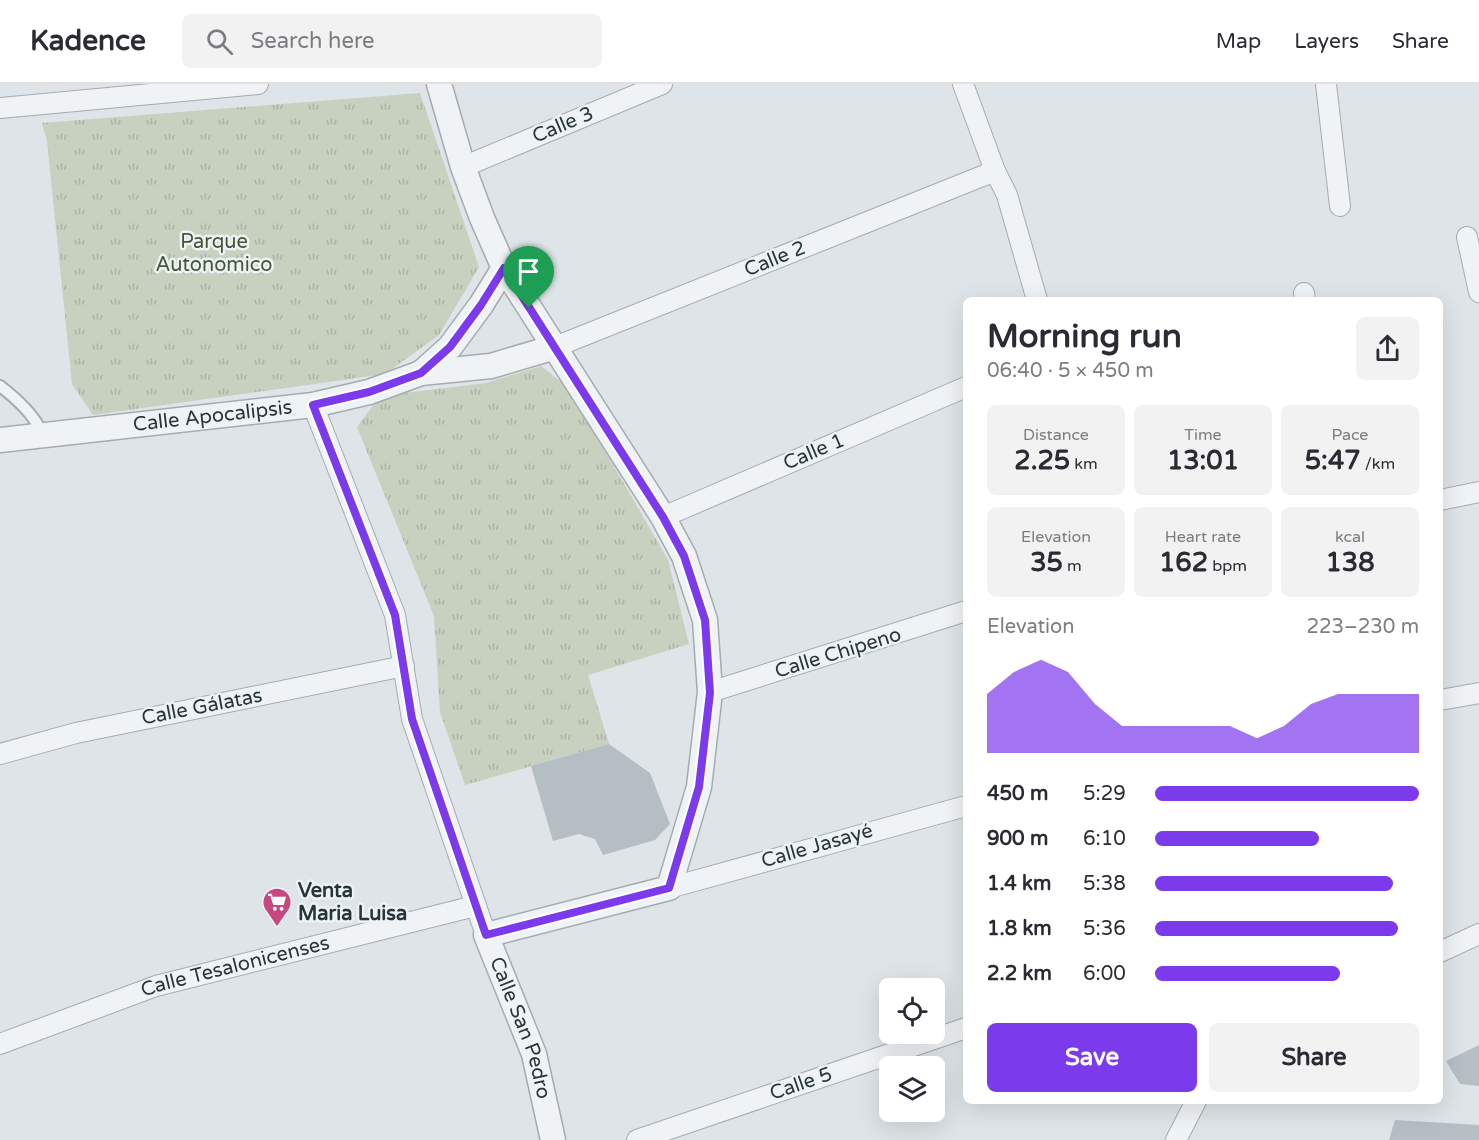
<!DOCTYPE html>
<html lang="en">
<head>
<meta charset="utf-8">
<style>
	:root { --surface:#fff; --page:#f2f2f3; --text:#2b2b33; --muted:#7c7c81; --line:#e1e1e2; --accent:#7c3aed }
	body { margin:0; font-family:"Varela Round",sans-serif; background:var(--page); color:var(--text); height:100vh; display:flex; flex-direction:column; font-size:22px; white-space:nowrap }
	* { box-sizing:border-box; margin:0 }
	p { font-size:20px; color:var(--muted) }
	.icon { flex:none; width:33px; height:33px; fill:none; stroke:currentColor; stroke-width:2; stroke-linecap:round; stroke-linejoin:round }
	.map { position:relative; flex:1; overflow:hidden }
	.sheet { position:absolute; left:963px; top:213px; width:480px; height:807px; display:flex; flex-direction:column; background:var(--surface); border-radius:9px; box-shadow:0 6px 24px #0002 }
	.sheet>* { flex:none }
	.fabs { position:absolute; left:879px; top:894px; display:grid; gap:12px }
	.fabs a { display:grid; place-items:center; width:66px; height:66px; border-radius:9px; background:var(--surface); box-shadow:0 6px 24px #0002; font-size:30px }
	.pin { position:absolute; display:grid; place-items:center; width:51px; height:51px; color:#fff; margin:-62px -26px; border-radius:50% 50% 50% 0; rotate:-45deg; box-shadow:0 0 6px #0007 }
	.pin .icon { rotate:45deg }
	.round { display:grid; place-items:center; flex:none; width:63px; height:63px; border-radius:9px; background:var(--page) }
	.summary { display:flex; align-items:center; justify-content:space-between; height:102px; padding:0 24px }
	h1 { font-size:33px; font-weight:700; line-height:45px }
	.figures { display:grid; grid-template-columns:repeat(3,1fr); gap:9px; height:102px; padding:6px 24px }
	.figures div { display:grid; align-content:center; border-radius:9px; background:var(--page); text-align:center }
	.figures b { font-size:26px; font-weight:700 }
	.figures small { font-size:16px; font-weight:400 }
	.figures p { font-size:16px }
	.chart { height:168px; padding:12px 24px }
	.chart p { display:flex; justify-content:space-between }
	.chart svg { width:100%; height:108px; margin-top:6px; fill:var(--accent); opacity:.7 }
	.primary-button { display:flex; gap:12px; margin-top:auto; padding:12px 24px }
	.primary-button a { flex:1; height:69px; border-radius:9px; background:var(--accent); color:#fff; font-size:24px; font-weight:700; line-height:69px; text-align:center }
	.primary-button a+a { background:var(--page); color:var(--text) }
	ul { padding:0 24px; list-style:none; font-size:20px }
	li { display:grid; grid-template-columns:96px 72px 1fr; align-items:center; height:45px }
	li i { height:15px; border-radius:8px; background:var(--accent) }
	header { display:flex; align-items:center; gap:36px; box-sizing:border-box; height:84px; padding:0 30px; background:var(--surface); border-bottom:2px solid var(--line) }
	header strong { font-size:28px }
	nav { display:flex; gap:33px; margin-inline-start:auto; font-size:21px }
	.search { width:420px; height:54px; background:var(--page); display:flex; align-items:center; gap:15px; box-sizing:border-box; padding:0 21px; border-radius:9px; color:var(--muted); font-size:22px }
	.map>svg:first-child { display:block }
</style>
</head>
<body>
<header>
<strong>Kadence</strong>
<div class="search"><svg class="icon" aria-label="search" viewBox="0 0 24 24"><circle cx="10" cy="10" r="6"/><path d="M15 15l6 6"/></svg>Search here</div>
<nav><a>Map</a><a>Layers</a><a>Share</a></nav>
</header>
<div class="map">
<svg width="1479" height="1056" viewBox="0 0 1479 1056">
	<defs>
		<pattern id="park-tufts" width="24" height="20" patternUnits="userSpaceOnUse" patternTransform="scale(1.5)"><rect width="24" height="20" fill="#c8d0bf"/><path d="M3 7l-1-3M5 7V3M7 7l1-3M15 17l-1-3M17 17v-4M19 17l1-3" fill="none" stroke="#acb3a5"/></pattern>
	</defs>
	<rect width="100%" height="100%" fill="#dee4e7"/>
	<path fill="url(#park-tufts)" d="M420 9 479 183 439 251 385 290 93 331 72 300 47 57 42 39Z
		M541 282 569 304 668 476 689 560 588 591 609 660 465 701 440 628 434 532 357 343 374 320 396 310 486 299Z"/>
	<path fill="#b5bec3" d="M609 660 650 689 670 740 655 756 603 771 595 755 579 750 553 757 531 682Z
		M1479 961V1002L1460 1000 1446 977Z
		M1395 1036 1479 1041V1056H1389Z"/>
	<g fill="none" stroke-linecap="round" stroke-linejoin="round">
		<g stroke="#a4acb0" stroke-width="14">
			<path id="service" d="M0 302C18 316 33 330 43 350"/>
		</g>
		<g stroke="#a4acb0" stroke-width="22">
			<g id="minor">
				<path d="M963 0 995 87 1007 111 1037 216"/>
				<path d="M1326 0 1340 122"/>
				<path d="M0 24 258 0"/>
				<path d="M463 83 662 0"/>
				<path d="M1467 153 1479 208"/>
				<path d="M1304 209 1305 216"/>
				<path d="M555 263 995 87"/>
				<path d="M313 321 395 531 412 635 486 851"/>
				<path d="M1440 416 1479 408"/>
				<path d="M663 433 966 303"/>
				<path d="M710 608 966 527"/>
				<path d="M1440 616 1479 609"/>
				<path d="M0 670 76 649 404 582"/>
				<path d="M669 804 966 722"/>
				<path d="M1440 868 1479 850"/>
				<path id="s1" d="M0 960 156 902 475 822"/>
				<path d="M637 1056 966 944"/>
				<path d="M1176 1056 1196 1017"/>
			</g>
		</g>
		<g stroke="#a4acb0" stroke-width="27">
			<g id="tertiary">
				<path id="s2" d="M439 0 463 83 482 134 504 184 663 433 684 472 705 536 710 608 699 703 669 804 486 851 534 970 553 1056"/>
				<path d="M421 289 450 263 481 221 504 184"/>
				<path id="s3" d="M0 356 313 321 369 308 421 289 491 282 555 263"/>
			</g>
		</g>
		<use href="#service" stroke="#f0f3f5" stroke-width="10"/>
		<use href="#minor" stroke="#f0f3f5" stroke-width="20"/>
		<use href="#tertiary" stroke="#f0f3f5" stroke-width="24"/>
	</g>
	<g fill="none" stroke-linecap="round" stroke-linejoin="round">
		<g stroke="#fff" stroke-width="12">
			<path id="route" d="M504 184 663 433 684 472 705 536 710 609 699 703 669 804 486 851 412 635 395 531 313 321 369 308 421 289 450 263 481 221Z"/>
		</g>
		<use href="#route" stroke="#7c3aed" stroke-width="8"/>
	</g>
	<defs>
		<g id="supermarket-pin" transform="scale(1.5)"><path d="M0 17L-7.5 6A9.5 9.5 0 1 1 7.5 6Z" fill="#c7487e" stroke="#edf2f4"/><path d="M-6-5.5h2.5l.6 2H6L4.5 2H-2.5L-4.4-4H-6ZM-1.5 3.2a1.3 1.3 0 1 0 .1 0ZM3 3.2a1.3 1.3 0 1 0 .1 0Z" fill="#fff"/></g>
	</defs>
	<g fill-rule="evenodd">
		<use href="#supermarket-pin" x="277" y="818"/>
	</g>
	<g text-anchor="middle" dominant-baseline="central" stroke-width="5" stroke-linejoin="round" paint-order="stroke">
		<g font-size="20" fill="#28353c" stroke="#edf2f4">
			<text transform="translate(563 41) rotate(-23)">Calle 3</text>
			<text transform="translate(775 175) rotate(-22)">Calle 2</text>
			<text stroke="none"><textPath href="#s3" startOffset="214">Calle Apocalipsis</textPath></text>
			<text transform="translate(814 368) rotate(-23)">Calle 1</text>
			<text transform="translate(838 569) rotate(-17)">Calle Chipeno</text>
			<text transform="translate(202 623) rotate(-11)">Calle Gálatas</text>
			<text transform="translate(817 762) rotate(-16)">Calle Jasayé</text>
			<text stroke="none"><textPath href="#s1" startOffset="248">Calle Tesalonicenses</textPath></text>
			<text stroke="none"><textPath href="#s2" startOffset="1164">Calle San Pedro</textPath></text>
			<text transform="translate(801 1000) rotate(-19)">Calle 5</text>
		</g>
		<g font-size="20" fill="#455736" stroke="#edf2f4">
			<text x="214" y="158">Parque<tspan x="214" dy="23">Autonomico</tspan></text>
		</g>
		<g font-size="20" font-weight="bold" fill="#28353c" stroke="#edf2f4" text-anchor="start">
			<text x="298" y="807">Venta<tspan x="298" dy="23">Maria Luisa</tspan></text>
		</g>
	</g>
</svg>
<div class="fabs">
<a><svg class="icon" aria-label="locate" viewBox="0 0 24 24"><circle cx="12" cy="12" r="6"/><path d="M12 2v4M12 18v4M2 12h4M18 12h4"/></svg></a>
<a><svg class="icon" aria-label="layers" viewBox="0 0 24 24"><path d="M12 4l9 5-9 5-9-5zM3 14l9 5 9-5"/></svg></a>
</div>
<div class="pin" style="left:529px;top:224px;background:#1e9e55"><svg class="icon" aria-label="arrive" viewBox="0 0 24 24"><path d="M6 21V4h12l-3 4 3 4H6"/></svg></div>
<section class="sheet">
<div class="summary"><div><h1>Morning run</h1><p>06:40 · 5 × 450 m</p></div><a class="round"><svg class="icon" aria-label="share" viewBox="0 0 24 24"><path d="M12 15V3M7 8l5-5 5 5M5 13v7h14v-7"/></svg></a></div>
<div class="figures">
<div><p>Distance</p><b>2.25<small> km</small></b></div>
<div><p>Time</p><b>13:01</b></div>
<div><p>Pace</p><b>5:47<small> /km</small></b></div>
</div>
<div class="figures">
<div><p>Elevation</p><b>35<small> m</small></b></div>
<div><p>Heart rate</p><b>162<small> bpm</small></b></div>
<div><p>kcal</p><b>138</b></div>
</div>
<div class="chart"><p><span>Elevation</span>223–230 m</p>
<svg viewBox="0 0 160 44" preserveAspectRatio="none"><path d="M0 44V20L10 11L20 6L30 11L40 24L50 33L60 33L70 33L80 33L90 33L100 38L110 33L120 24L130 20L140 20L150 20L160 20V44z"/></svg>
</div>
<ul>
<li><b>450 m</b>5:29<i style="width:100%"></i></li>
<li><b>900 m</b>6:10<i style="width:62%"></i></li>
<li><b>1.4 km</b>5:38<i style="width:90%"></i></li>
<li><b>1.8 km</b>5:36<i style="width:92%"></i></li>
<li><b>2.2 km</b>6:00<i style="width:70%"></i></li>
</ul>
<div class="primary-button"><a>Save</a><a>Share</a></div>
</section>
</div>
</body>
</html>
